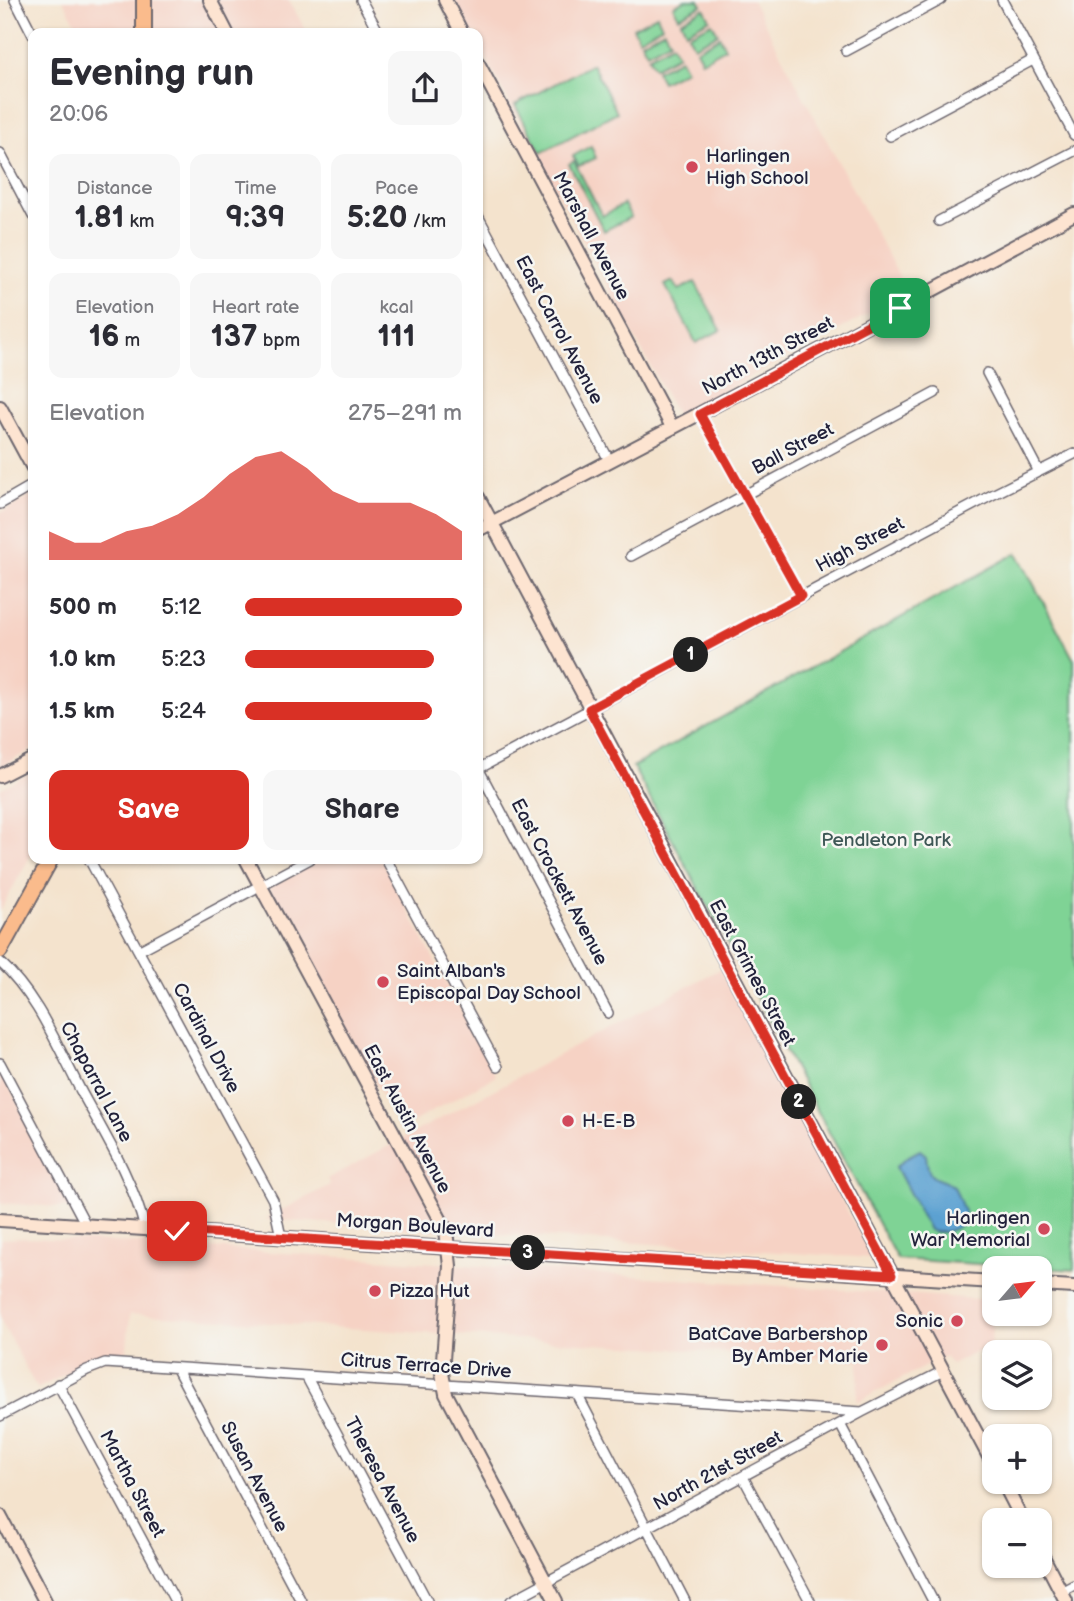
<!DOCTYPE html>
<html lang="en">
<head>
<meta charset="utf-8">
<style>
	:root { --surface:#fff; --page:#f7f7f7; --text:#2b2b33; --muted:#7c7c81; --accent:#d93025 }
	body { margin:0; font-family:"Balsamiq Sans",sans-serif; background:var(--page); color:var(--text); height:100vh; display:flex; flex-direction:column; font-size:26px; white-space:nowrap }
	* { box-sizing:border-box; margin:0 }
	p { font-size:23px; color:var(--muted) }
	.icon { flex:none; width:38px; height:38px; fill:none; stroke:currentColor; stroke-width:2; stroke-linecap:round; stroke-linejoin:round }
	.map { position:relative; flex:1; overflow:hidden }
	.details { position:absolute; left:28px; top:28px; width:455px; height:836px; display:flex; flex-direction:column; background:var(--surface); border-radius:14px; box-shadow:0 2px 5px #0004 }
	.details>* { flex:none }
	.needle { width:46px; rotate:62deg }
	.buttons { position:absolute; left:982px; top:1256px; display:grid; gap:14px }
	.buttons a { display:grid; place-items:center; width:70px; height:70px; border-radius:14px; background:var(--surface); box-shadow:0 2px 5px #0004; font-size:35px }
	.pin { position:absolute; display:grid; place-items:center; width:60px; height:60px; color:#fff; margin:-30px; border-radius:14px; box-shadow:0 4px 10px #0006 }
	.km { position:absolute; width:35px; height:35px; margin:-18px; border-radius:50%; background:#222; color:#fff; font-size:19px; line-height:35px; text-align:center }
	.round { display:grid; place-items:center; flex:none; width:74px; height:74px; border-radius:14px; background:var(--page) }
	.overview { display:flex; align-items:center; justify-content:space-between; height:119px; padding:0 21px }
	h1 { font-size:38px; font-weight:800; line-height:52px }
	.metrics { display:grid; grid-template-columns:repeat(3,1fr); gap:10px; height:119px; padding:7px 21px }
	.metrics div { display:grid; align-content:center; border-radius:14px; background:var(--page); text-align:center }
	.metrics b { font-size:30px; font-weight:800 }
	.metrics small { font-size:19px; font-weight:400 }
	.metrics p { font-size:19px }
	.chart { height:196px; padding:14px 21px }
	.chart p { display:flex; justify-content:space-between }
	.chart svg { width:100%; height:126px; margin-top:7px; fill:var(--accent); opacity:.7 }
	.cta { display:flex; gap:14px; margin-top:auto; padding:14px 21px }
	.cta a { flex:1; height:80px; border-radius:14px; background:var(--accent); color:#fff; font-size:28px; font-weight:800; line-height:80px; text-align:center }
	.cta a+a { background:var(--page); color:var(--text) }
	ul { padding:0 21px; list-style:none; font-size:23px }
	li { display:grid; grid-template-columns:112px 84px 1fr; align-items:center; height:52px }
	li i { height:18px; border-radius:9px; background:var(--accent) }
	.map>svg:first-child { display:block }
</style>
</head>
<body>
<div class="map">
<svg width="1074" height="1601" viewBox="0 0 1074 1601">
	<rect width="100%" height="100%" fill="#f6f6f2"/>
	<filter id="ink" filterUnits="userSpaceOnUse"><feTurbulence type="fractalNoise" baseFrequency=".0143" numOctaves="2"/><feDisplacementMap in="SourceGraphic" scale="14" xChannelSelector="R" yChannelSelector="G"/><feConvolveMatrix kernelMatrix="1 2 1 2 8 2 1 2 1" color-interpolation-filters="sRGB"/></filter>
	<filter id="wash" filterUnits="userSpaceOnUse"><feTurbulence type="fractalNoise" baseFrequency=".00686" numOctaves="4" result="noise"/><feDisplacementMap in="SourceGraphic" scale="28" xChannelSelector="R" yChannelSelector="G"/><feGaussianBlur stdDeviation="1.57" result="paint"/><feColorMatrix in="noise" values="0 0 0 0 0 0 0 0 0 0 0 0 0 0 0 0 0 1.4 0 .05"/><feComposite in="paint" operator="in"/></filter>
	<g filter="url(#wash)">
		<rect width="100%" height="100%" fill="#f4e3cd"/>
		<path fill="#f6d2c4" d="M63 0H289L307 33H81Z
			M454 0H752L908 293 677 416 478 44V33H472Z
			M33 495V749L0 767V513Z
			M33 771V851L0 911V789Z
			M322 859H381L496 1076 400 1129 269 888Z
			M720 969 872 1258 265 1219 330 1185 327 1179Z
			M0 1069 74 1208 0 1203Z
			M26 1238 134 1243 994 1300 991 1345 951 1365 945 1356 857 1402 859 1361 130 1314 126 1358H105L88 1362 37 1389 0 1319V1239Z"/>
		<path fill="#7fd395" stroke="#507a68" stroke-width="2" d="M685 0H699L702 5 679 17 673 6Z
			M704 8 710 19 686 32 681 21Z
			M657 15 662 26 639 39 633 28Z
			M712 23 718 34 694 46 688 35Z
			M664 30 670 41 647 53 641 42Z
			M720 37 725 48 702 61 696 50Z
			M672 44 678 55 654 68 648 57Z
			M680 59 686 70 662 82 656 71Z
			M592 64 617 112 541 153 515 105Z
			M591 146 596 158 579 166 573 156Z
			M574 161 602 216 624 204 631 217 604 231 569 164Z
			M673 281 679 290 695 282 721 330 696 343 665 285Z
			M1017 553 1074 660V1270L897 1259 633 767Z"/>
		<path fill="#5ca1d1" stroke="#3f6286" stroke-width="2" d="M920 1150 926 1155C929 1183 933 1175 954 1186L967 1219C959 1229 941 1236 929 1230L896 1167 907 1157Z"/>
	</g>
	<g filter="url(#ink)">
		<g fill="none" stroke-linecap="round" stroke-linejoin="round">
			<g stroke="#6c666e" stroke-width="12">
				<path id="street" d="M15 0 33 35
					M361 0 379 33
					M1002 0 1074 135
					M846 51 941 0
					M890 136 1033 60
					M0 153 33 216
					M478 216 609 460
					M939 221 1074 151
					M987 373 1038 470
					M700 414 801 596
					M0 504 33 485
					M631 556 935 393
					M478 768 608 1013
					M478 769 992 495 1074 454
					M89 859 273 1200 281 1237
					M386 859 498 1067
					M140 950 310 859
					M0 962C38 996 58 1048 82 1093 106 1137 133 1180 145 1229
					M0 1063 86 1225
					M177 1369 301 1601
					M306 1376 427 1601
					M58 1384 175 1601
					M577 1394 685 1601
					M0 1416 87 1370 105 1363 862 1412
					M840 1424 933 1601
					M743 1477 810 1601
					M1061 1592 1074 1585
					M511 1601 862 1412 943 1371"/>
			</g>
			<g stroke="#6c666e" stroke-width="16">
				<path id="secondary" d="M210 0 227 33
					M445 0 462 33
					M478 63 672 427
					M0 407 33 468
					M478 497 994 1466
					M478 530 847 336 1074 214
					M0 776 33 759
					M246 859 446 1230 450 1266 442 1373 446 1394 556 1601
					M0 1220 994 1282
					M1040 1285 1074 1287
					M1003 1482 1023 1521
					M0 1516 45 1601
					M1040 1551 1066 1601"/>
			</g>
			<g stroke="#6c666e" stroke-width="18">
				<path id="primary" d="M144 0V33
					M0 951 51 859"/>
			</g>
			<use href="#street" stroke="#fff" stroke-width="9"/>
			<use href="#secondary" stroke="#fde4d1" stroke-width="12"/>
			<use href="#primary" stroke="#fabb8c" stroke-width="14"/>
		</g>
	</g>
	<g fill="none" stroke-linecap="round" stroke-linejoin="round" filter="url(#ink)">
		<g stroke="#fff" stroke-width="14">
			<path id="route" d="M177 1231 892 1275 589 709 801 596 700 414 900 308"/>
		</g>
		<use href="#route" stroke="#d93025" stroke-width="9"/>
	</g>
	<g fill="#d1495b" stroke="#f6f6f2" stroke-width="2.5">
		<circle cx="692" cy="167" r="7"/>
		<circle cx="383" cy="982" r="7"/>
		<circle cx="568" cy="1121" r="7"/>
		<circle cx="1044" cy="1229" r="7"/>
		<circle cx="375" cy="1291" r="7"/>
		<circle cx="957" cy="1321" r="7"/>
		<circle cx="882" cy="1345" r="7"/>
	</g>
	<g text-anchor="middle" dominant-baseline="central" stroke-width="5" stroke-linejoin="round" paint-order="stroke">
		<g font-size="19" fill="#22223b" stroke="#f6f6f2" text-anchor="start">
			<text x="706" y="156">Harlingen<tspan x="706" dy="22">High School</tspan></text>
			<text x="397" y="971">Saint Alban's<tspan x="397" dy="22">Episcopal Day School</tspan></text>
			<text x="582" y="1121">H-E-B</text>
			<text x="1030" y="1218" text-anchor="end">Harlingen<tspan x="1030" dy="22">War Memorial</tspan></text>
			<text x="389" y="1291">Pizza Hut</text>
			<text x="943" y="1321" text-anchor="end">Sonic</text>
			<text x="868" y="1334" text-anchor="end">BatCave Barbershop<tspan x="868" dy="22">By Amber Marie</tspan></text>
		</g>
		<g font-size="19" fill="#22223b" stroke="#f6f6f2">
			<text transform="translate(591 236) rotate(62)">Marshall Avenue</text>
			<text transform="translate(559 330) rotate(62)">East Carrol Avenue</text>
			<text transform="translate(768 356) rotate(-28)">North 13th Street</text>
			<text transform="translate(793 449) rotate(-28)">Ball Street</text>
			<text transform="translate(860 545) rotate(-28)">High Street</text>
			<text transform="translate(559 882) rotate(62)">East Crockett Avenue</text>
			<text transform="translate(752 973) rotate(62)">East Grimes Street</text>
			<text transform="translate(206 1038) rotate(62)">Cardinal Drive</text>
			<text transform="translate(96 1082) rotate(62)">Chaparral Lane</text>
			<text transform="translate(407 1119) rotate(62)">East Austin Avenue</text>
			<text transform="translate(415 1226) rotate(4)">Morgan Boulevard</text>
			<text transform="translate(426 1366) rotate(4)">Citrus Terrace Drive</text>
			<text transform="translate(718 1471) rotate(-29)">North 21st Street</text>
			<text transform="translate(254 1477) rotate(62)">Susan Avenue</text>
			<text transform="translate(382 1480) rotate(62)">Theresa Avenue</text>
			<text transform="translate(132 1484) rotate(62)">Martha Street</text>
		</g>
		<g font-size="19" fill="#3e5756" stroke="#f6f6f2">
			<text x="886" y="840">Pendleton Park</text>
		</g>
	</g>
</svg>
<div class="buttons">
<a><svg class="needle" viewBox="-14 -14 28 28"><path d="M0-13l5 13h-10z" fill="#e53935"/><path d="M0 13l5-13h-10z" fill="#7c7c81"/></svg></a>
<a><svg class="icon" aria-label="layers" viewBox="0 0 24 24"><path d="M12 4l9 5-9 5-9-5zM3 14l9 5 9-5"/></svg></a>
<a>+</a>
<a>−</a>
</div>
<div class="pin" style="left:900px;top:308px;background:#1e9e55"><svg class="icon" aria-label="arrive" viewBox="0 0 24 24"><path d="M6 21V4h12l-3 4 3 4H6"/></svg></div>
<div class="pin" style="left:177px;top:1231px;background:#d93025"><svg class="icon" aria-label="check" viewBox="0 0 24 24"><path d="M5 12l5 5 9-10"/></svg></div>
<b class="km" style="left:691px;top:655px">1</b>
<b class="km" style="left:799px;top:1102px">2</b>
<b class="km" style="left:528px;top:1253px">3</b>
<section class="details">
<div class="overview"><div><h1>Evening run</h1><p>20:06</p></div><a class="round"><svg class="icon" aria-label="share" viewBox="0 0 24 24"><path d="M12 15V3M7 8l5-5 5 5M5 13v7h14v-7"/></svg></a></div>
<div class="metrics">
<div><p>Distance</p><b>1.81<small> km</small></b></div>
<div><p>Time</p><b>9:39</b></div>
<div><p>Pace</p><b>5:20<small> /km</small></b></div>
</div>
<div class="metrics">
<div><p>Elevation</p><b>16<small> m</small></b></div>
<div><p>Heart rate</p><b>137<small> bpm</small></b></div>
<div><p>kcal</p><b>111</b></div>
</div>
<div class="chart"><p><span>Elevation</span>275–291 m</p>
<svg viewBox="0 0 160 44" preserveAspectRatio="none"><path d="M0 44V34L10 38L20 38L30 34L40 32L50 28L60 22L70 14L80 8L90 6L100 12L110 20L120 24L130 24L140 24L150 28L160 34V44z"/></svg>
</div>
<ul>
<li><b>500 m</b>5:12<i style="width:100%"></i></li>
<li><b>1.0 km</b>5:23<i style="width:87%"></i></li>
<li><b>1.5 km</b>5:24<i style="width:86%"></i></li>
</ul>
<div class="cta"><a>Save</a><a>Share</a></div>
</section>
</div>
</body>
</html>
